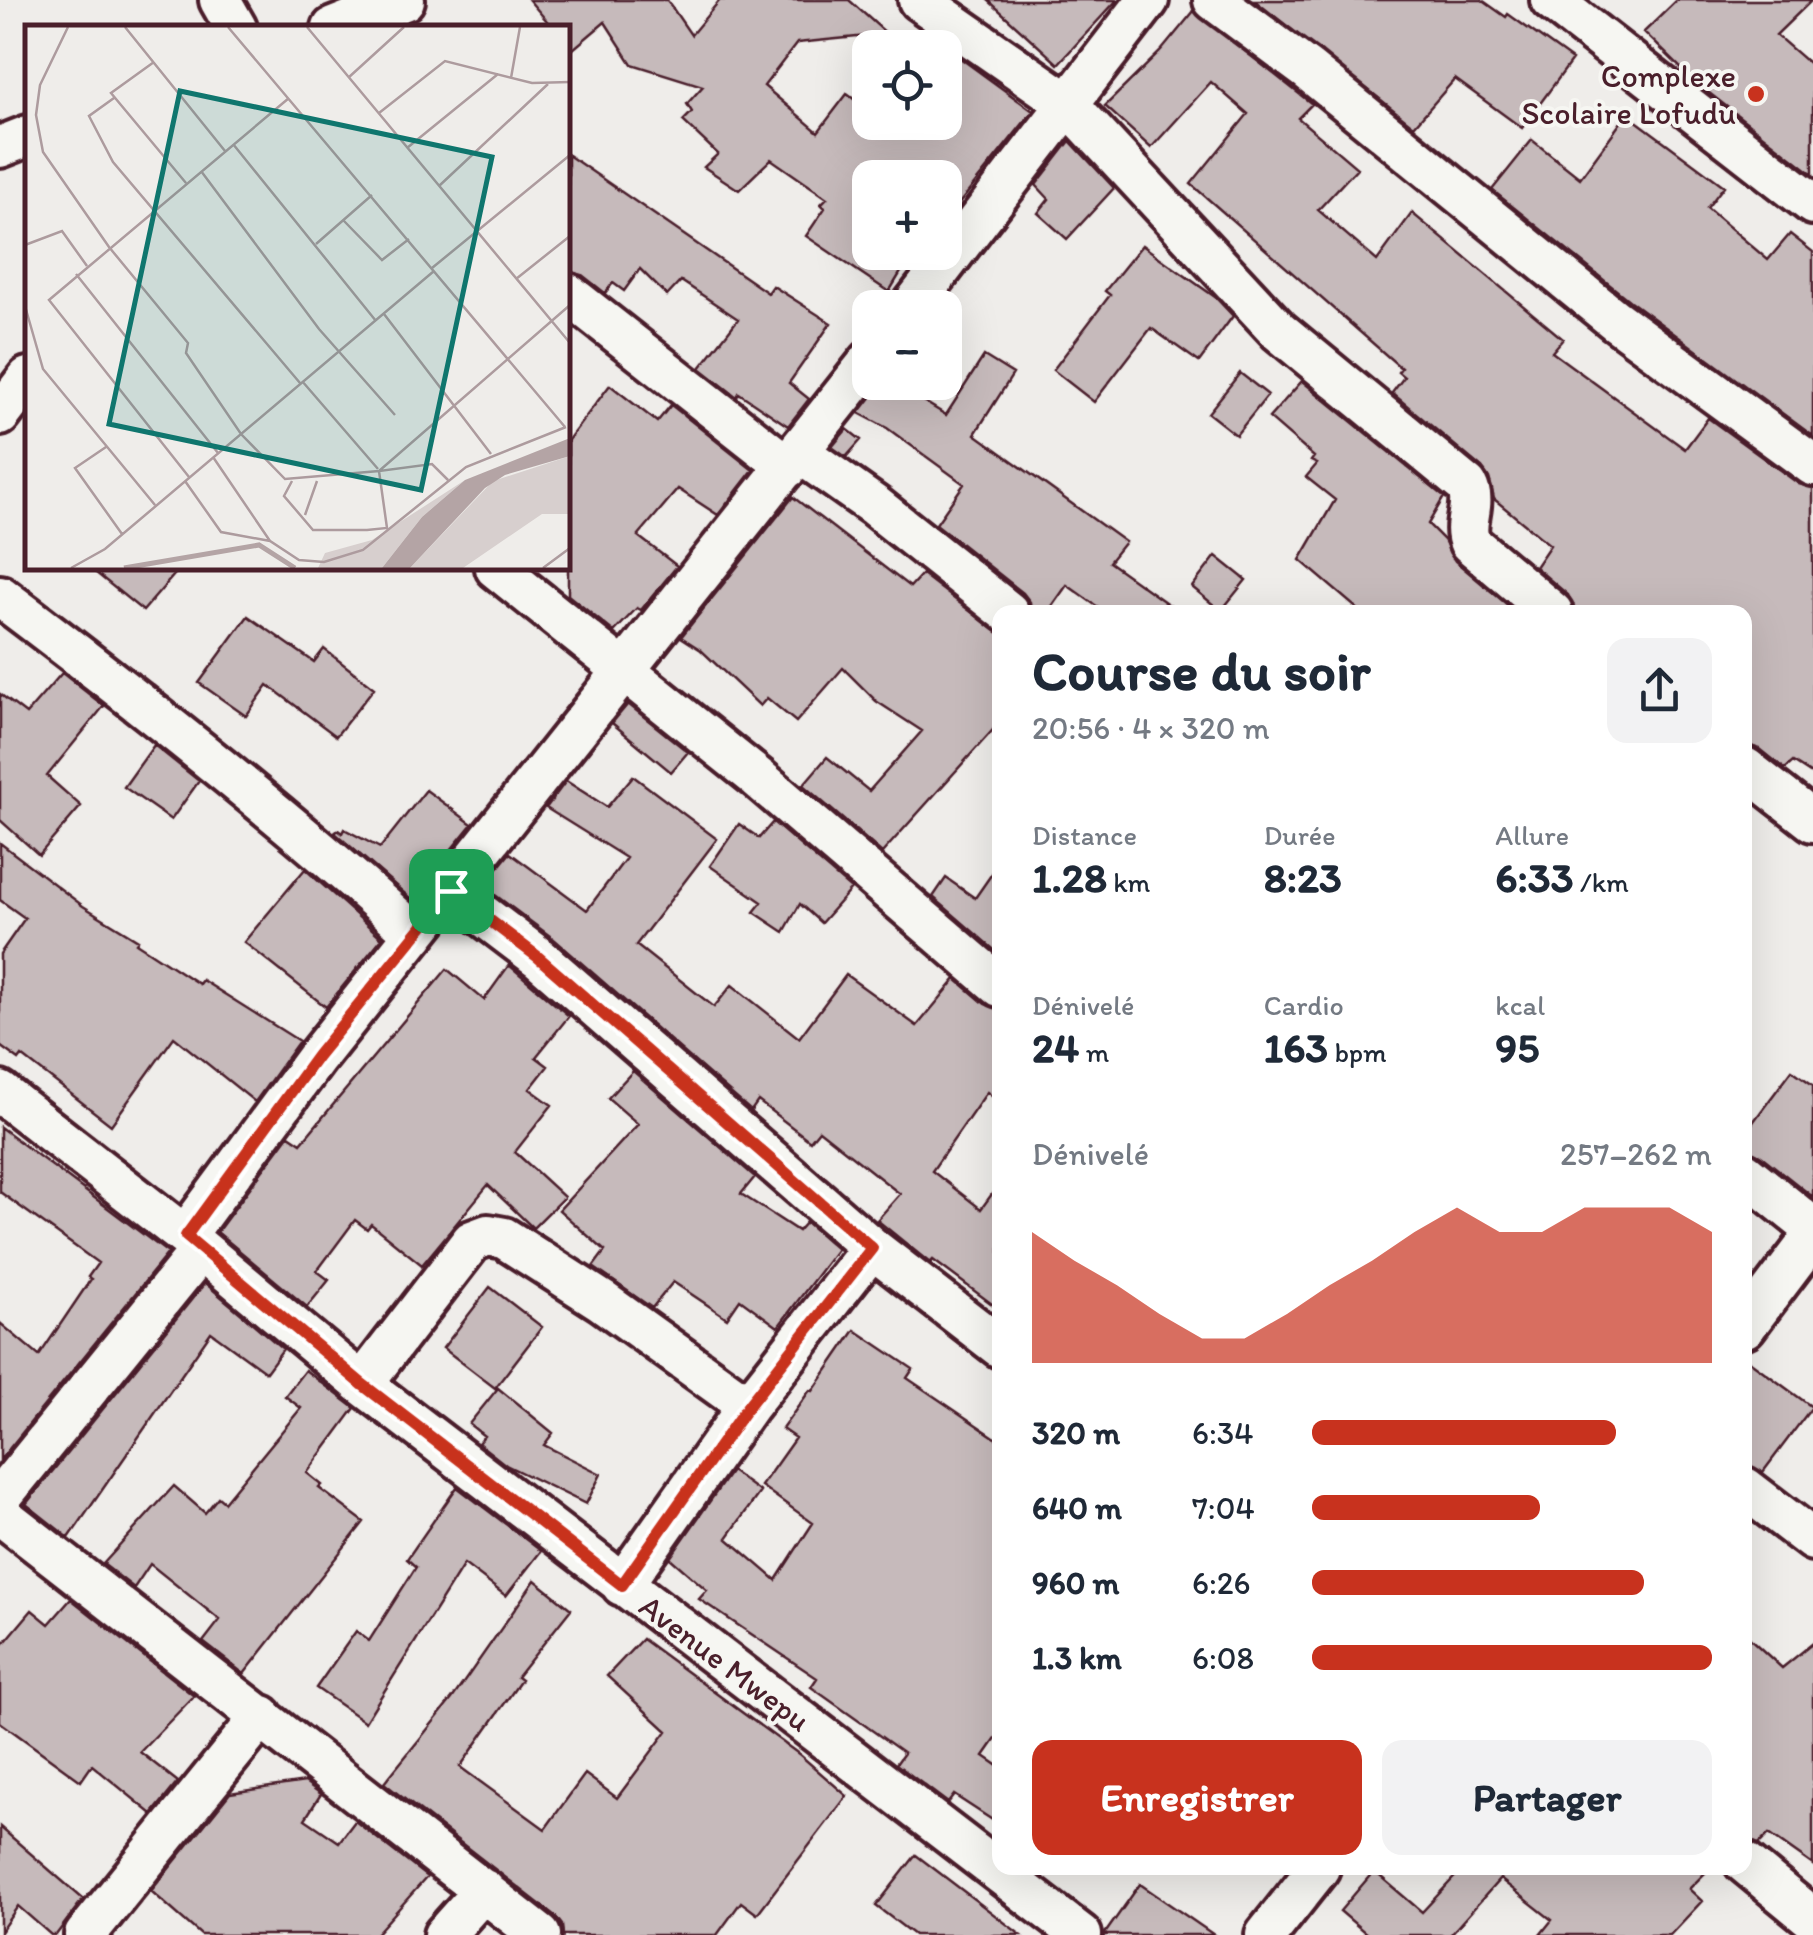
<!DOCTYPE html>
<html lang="fr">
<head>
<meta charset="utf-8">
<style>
	:root { --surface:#fff; --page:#f2f2f3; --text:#1f2937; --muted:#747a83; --accent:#c8321e }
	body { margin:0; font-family:Itim,sans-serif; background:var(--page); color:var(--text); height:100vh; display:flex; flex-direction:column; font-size:38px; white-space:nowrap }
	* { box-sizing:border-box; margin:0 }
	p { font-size:32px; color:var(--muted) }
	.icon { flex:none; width:55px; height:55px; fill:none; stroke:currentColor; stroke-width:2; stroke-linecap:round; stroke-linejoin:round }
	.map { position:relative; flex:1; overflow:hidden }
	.side { position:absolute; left:992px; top:605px; width:760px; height:1270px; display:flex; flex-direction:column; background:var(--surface); border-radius:20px; box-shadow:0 10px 40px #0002 }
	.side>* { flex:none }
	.tools { position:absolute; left:852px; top:30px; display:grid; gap:20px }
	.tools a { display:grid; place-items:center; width:110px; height:110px; border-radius:20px; background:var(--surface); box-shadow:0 10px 40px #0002; font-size:50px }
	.pin { position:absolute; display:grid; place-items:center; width:85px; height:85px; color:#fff; margin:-42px; border-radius:20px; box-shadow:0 5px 15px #0006 }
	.round { display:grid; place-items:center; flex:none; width:105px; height:105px; border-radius:20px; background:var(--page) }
	.summary { display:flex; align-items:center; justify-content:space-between; height:170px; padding:0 40px }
	h1 { font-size:55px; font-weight:800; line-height:75px }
	.figures { display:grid; grid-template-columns:repeat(3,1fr); gap:15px; height:170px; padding:10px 40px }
	.figures div { display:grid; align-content:center }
	.figures b { font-size:42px; font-weight:800 }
	.figures small { font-size:28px; font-weight:400 }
	.figures p { font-size:28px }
	.chart { height:280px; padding:20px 40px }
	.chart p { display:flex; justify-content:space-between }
	.chart svg { width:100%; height:180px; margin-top:10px; fill:var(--accent); opacity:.7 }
	.button { display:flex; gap:20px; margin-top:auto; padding:20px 40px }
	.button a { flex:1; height:115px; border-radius:20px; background:var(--accent); color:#fff; font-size:40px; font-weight:800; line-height:115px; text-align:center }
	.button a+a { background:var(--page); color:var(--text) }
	ul { padding:0 40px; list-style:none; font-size:32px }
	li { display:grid; grid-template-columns:160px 120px 1fr; align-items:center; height:75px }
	li i { height:25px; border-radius:12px; background:var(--accent) }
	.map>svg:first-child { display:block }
</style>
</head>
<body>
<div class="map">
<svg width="1813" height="1935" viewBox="0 0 1813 1935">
	<rect width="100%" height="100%" fill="#efedea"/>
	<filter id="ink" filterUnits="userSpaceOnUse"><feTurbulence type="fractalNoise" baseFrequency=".01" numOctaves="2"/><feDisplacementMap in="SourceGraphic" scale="20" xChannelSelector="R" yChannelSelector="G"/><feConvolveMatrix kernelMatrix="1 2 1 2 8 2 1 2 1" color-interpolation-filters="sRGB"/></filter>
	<g filter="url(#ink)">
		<path fill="#c6babb" stroke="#4a1f2b" stroke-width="2.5" d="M529 0H667L691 35 720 0H849L887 34 797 43 764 86 818 132 847 94 870 111V122H945V47L1033 111 945 221V178H870V252H913L889 292 806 236 825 208 821 204 827 198 771 159 739 190 704 167 718 154 683 121 692 112 687 104 703 86 632 64 605 22 572 50 568 45V28H553Z
			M988 0H1117L1058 64Z
			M1254 0H1482L1506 17 1508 14 1572 60 1522 128 1455 79 1414 126Z
			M1677 0H1812L1776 35 1813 67V174L1695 82 1644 32Z
			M1194 11 1312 104 1298 118 1357 168 1318 210 1377 261 1412 213 1563 339 1552 352 1685 449 1708 418 1799 484 1813 488V775L1793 762 1785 769 1760 749 1745 745V612H1575L1568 595 1535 567 1550 545 1494 499 1489 478 1482 468 1392 393 1404 377 1398 372 1401 368 1191 184 1248 114 1211 82 1151 148 1105 106 1161 51Z
			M1627 114 1724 186 1707 208 1768 260 1790 234 1813 252V436L1630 301 1492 190 1532 140 1580 178Z
			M1070 141 1114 188 1067 239 1038 213 1049 199 1036 185Z
			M568 155 768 293 773 286 831 323 789 383 809 399 788 426 739 393 737 397 700 368 738 319 681 281 667 296 640 269 624 291 613 283 605 293 582 275 568 271Z
			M1142 245 1215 297 1233 316 1199 362 1151 328 1094 402 1053 370 1110 295 1105 291Z
			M984 356 1013 374 975 434 1125 542 1109 562 1179 612H1105L1067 585 1048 612H1031L1030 602 1023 593 936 524 964 484 887 428 859 413 883 382H892L946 415Z
			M1240 373 1268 395 1236 435 1208 413Z
			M1302 381 1444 497 1428 524 1444 540 1455 561 1516 612H1361L1300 560 1335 500 1306 477 1317 464 1311 461 1314 457 1269 418Z
			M610 385 657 422 671 405 753 470 718 515 678 489 638 536 677 566 641 610 637 608 614 632 568 595V440Z
			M847 429 861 440 846 457 832 447Z
			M793 497 910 587 922 574 1000 634V722L882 853 803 785 827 757 869 791 922 731 876 701 843 668 796 722 767 698 760 706 701 650 681 637Z
			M1216 556 1246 580 1221 611 1192 587Z
			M90 568H180L143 611Z
			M248 616 314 662 324 649 374 688 336 736 268 685 246 716 199 683Z
			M62 673 104 706 47 776 81 806 39 855 0 820V694L26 714Z
			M628 704 688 752 671 772 612 723Z
			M154 745 199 781 171 820 124 787Z
			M633 776 717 839 636 945 714 1007 732 985 799 1038 846 975 917 1026 956 979 985 1004 1000 1009V1103L987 1092 932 1171 981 1209 1000 1183V1310L933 1260 930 1263 877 1220 900 1194 819 1130 810 1141 758 1101 751 1111 554 939 483 886 510 853 587 910 626 858 546 808 566 781 607 807Z
			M426 790 472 824 411 899 335 833 338 830 342 833 344 829 380 848Z
			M773 822 851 889 821 923 800 904 784 932 754 912 762 902 710 866 739 824 759 838Z
			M0 843 83 906 138 940 136 943 199 984 202 980 299 1041 255 1102 174 1037 111 1125 22 1056 19 1060 0 1046V954L25 918 0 900Z
			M1000 862V955L933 897 946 878 975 898Z
			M305 869 382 938 326 1007 244 942Z
			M509 965 569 1016 536 1057 548 1066 530 1089 552 1105 515 1152 564 1197 533 1228 488 1185 422 1265 371 1224 367 1229 355 1220 317 1271 329 1280 307 1307 217 1232 289 1135 301 1143 447 969 484 1000Z
			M1792 1070 1813 1085V1197L1760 1155 1745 1148V1133Z
			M633 1071 755 1177 741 1194 798 1231 806 1222 837 1249 778 1327 740 1299 727 1318 673 1282 652 1308 593 1267 605 1251 559 1210 638 1124 608 1098Z
			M0 1127 168 1253 0 1460V1323L39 1356 91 1279 88 1277 98 1263 0 1192Z
			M205 1283 283 1349 266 1372 211 1332 69 1538 26 1504Z
			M490 1287 542 1327 495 1388 443 1348Z
			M855 1330 913 1369 907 1378 1000 1441V1733L984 1756 1000 1767V1825L954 1795 948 1803 896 1764 904 1753 811 1687 817 1678 699 1599 707 1590 670 1558 731 1471 760 1492 727 1538 776 1580 813 1523 761 1486 795 1438 782 1429 810 1390 813 1391Z
			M1745 1358 1812 1407 1763 1472 1745 1465Z
			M305 1370 355 1408 307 1473 322 1485 319 1488 364 1522 244 1674 203 1642 220 1620 150 1564 134 1588 103 1564 174 1486 205 1513 218 1497 224 1502 301 1408 285 1396Z
			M498 1388 553 1433 544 1445 601 1474 586 1504 506 1465 478 1443 484 1436 469 1424Z
			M457 1487 541 1551 506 1596 464 1564 365 1722 316 1688 356 1631 369 1641 416 1567 407 1559Z
			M535 1580 571 1609 517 1677 521 1680 460 1767 545 1829 585 1774 617 1798 667 1731 607 1676 642 1639 800 1755 847 1796 757 1914 741 1902 717 1935H563L562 1925 555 1916 384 1783 452 1699Z
			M71 1599 194 1696 140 1752 178 1782 152 1814 92 1765 81 1781 0 1722V1648L32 1610 49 1624Z
			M1745 1634 1782 1668 1813 1643V1865L1769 1834 1759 1844 1745 1840Z
			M305 1782 321 1794 305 1819 339 1842 355 1821 427 1877 375 1935H201L151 1891 230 1793Z
			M0 1827 83 1899 56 1935H51L18 1906 0 1932Z
			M916 1855 1021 1935H914L876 1906Z
			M1463 1868H1710L1689 1889 1702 1901 1670 1935H1540L1552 1920 1500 1879 1450 1935H1368L1340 1911 1374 1871 1422 1912Z
			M1140 1884 1214 1935H1104Z"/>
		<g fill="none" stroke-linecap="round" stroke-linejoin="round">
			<g stroke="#4a1f2b" stroke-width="48">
				<path id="minor" d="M220 0 236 28
					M919 0 1067 103 1279 331 1467 486C1477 505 1461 524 1470 543L1552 612
					M1214 0 1308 70 1615 320 1813 465
					M1551 0 1813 204
					M333 28 404 0
					M0 147 28 136
					M568 294 788 467
					M911 308 1148 0
					M0 415 28 378
					M800 453 875 506 1008 612
					M496 568 758 778 1000 986
					M0 596C142 703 283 815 415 934
					M1745 768 1813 821
					M451 891 538 957 872 1248 1000 1347
					M0 1092 185 1236 362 1384 1081 1935
					M1745 1173 1813 1228
					M185 1236 317 1057 870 361
					M1745 1327 1813 1237
					M362 1384 472 1241 488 1235 504 1238 602 1301 748 1406
					M1745 1488 1813 1540
					M0 1498 201 1250
					M0 1514 540 1935
					M622 1585 748 1406 872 1248
					M1745 1863 1813 1919
					M85 1935 262 1716
					M444 1935 484 1890
					M1266 1935 1319 1868"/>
			</g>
			<use href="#minor" stroke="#f6f6f2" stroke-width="40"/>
		</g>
	</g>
	<g fill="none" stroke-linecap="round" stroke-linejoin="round" filter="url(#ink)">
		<g stroke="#fff" stroke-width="20">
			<path id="route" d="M451 891 538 957 872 1248 748 1406 622 1585 362 1384 186 1236 317 1056Z"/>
		</g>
		<use href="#route" stroke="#c8321e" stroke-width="12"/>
	</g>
	<circle fill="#c8321e" stroke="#f6f6f2" stroke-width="4" cx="1756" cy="94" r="10"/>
	<g text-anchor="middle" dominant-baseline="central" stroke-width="8" stroke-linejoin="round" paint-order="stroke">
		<g font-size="32" fill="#4a1f2b" stroke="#f6f6f2" text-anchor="end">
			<text x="1736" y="76">Complexe<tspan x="1736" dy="37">Scolaire Lofudu</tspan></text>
		</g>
		<g font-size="32" fill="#4a1f2b" stroke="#f6f6f2">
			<text transform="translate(725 1663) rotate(37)">Avenue Mwepu</text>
		</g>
	</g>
	<g transform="translate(25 25)">
		<rect width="545" height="545" fill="#efedea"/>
		<path d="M545 431V489H517L438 543H385L468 456ZM440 455 397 492 357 543H293L300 528 347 515Z" fill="#d7cfce"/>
		<path d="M545 413V431L480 450 460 463 385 543H357L397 492 440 455Z" fill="#b4a4a5"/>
		<path fill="none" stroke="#b4a4a5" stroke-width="5" d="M99 543 234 520 270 543"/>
		<path fill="none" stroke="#ad9b9e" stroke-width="2.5" d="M43 2 15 60 11 90 18 127 84 222 163 318 161 328 216 409 260 454 354 446 545 280M100 2 200 126M203 2 540 402M282 2 545 318M129 37 86 68 161 158M323 53 379 2M486 53 495 2M89 73 64 91 88 137 275 358M354 88 420 36 507 58 545 57M208 119 351 296M382 123 473 49M176 146 294 304 370 390M414 161 523 59M319 196 357 235 384 214M291 219 347 170M0 220 37 206 62 241M407 243 545 130M51 249 193 428M491 254 545 211M0 281 18 344 130 480M359 289 466 429M277 356 353 444M81 422 50 443 97 509M188 432 245 516M164 452 24 275 264 73M160 456 196 507 245 516 274 535 299 537 338 525 441 442 541 402M267 456 259 471 288 505H342L362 503 354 446 407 439 423 455M280 490 292 456M46 543 80 524 409 246M518 543 545 523"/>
		<path fill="#0f766e" fill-opacity="0.15" stroke="#0f766e" stroke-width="5" d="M155 66 467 132 396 465 84 399Z"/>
		<rect width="545" height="545" fill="none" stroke="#4a1f2b" stroke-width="5"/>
	</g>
</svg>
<div class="tools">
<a><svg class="icon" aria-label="locate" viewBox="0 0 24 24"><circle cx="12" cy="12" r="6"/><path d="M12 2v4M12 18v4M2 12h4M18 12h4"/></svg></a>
<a>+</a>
<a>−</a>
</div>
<div class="pin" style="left:451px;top:891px;background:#1e9e55"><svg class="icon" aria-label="arrive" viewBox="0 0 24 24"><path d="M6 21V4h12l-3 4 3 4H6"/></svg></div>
<section class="side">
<div class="summary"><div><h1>Course du soir</h1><p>20:56 · 4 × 320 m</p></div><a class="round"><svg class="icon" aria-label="share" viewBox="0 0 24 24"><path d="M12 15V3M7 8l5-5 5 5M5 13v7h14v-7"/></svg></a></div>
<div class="figures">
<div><p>Distance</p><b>1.28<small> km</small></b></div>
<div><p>Durée</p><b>8:23</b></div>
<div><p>Allure</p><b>6:33<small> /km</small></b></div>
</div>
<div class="figures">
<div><p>Dénivelé</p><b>24<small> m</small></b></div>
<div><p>Cardio</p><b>163<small> bpm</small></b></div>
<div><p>kcal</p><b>95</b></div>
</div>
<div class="chart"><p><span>Dénivelé</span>257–262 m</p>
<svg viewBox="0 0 160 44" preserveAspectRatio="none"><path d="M0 44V12L10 19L20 25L30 32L40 38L50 38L60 32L70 25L80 19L90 12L100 6L110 12L120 12L130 6L140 6L150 6L160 12V44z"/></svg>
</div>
<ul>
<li><b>320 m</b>6:34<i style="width:76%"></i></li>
<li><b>640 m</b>7:04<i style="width:57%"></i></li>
<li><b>960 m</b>6:26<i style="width:83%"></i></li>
<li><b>1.3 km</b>6:08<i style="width:100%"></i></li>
</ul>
<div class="button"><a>Enregistrer</a><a>Partager</a></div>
</section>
</div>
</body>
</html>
